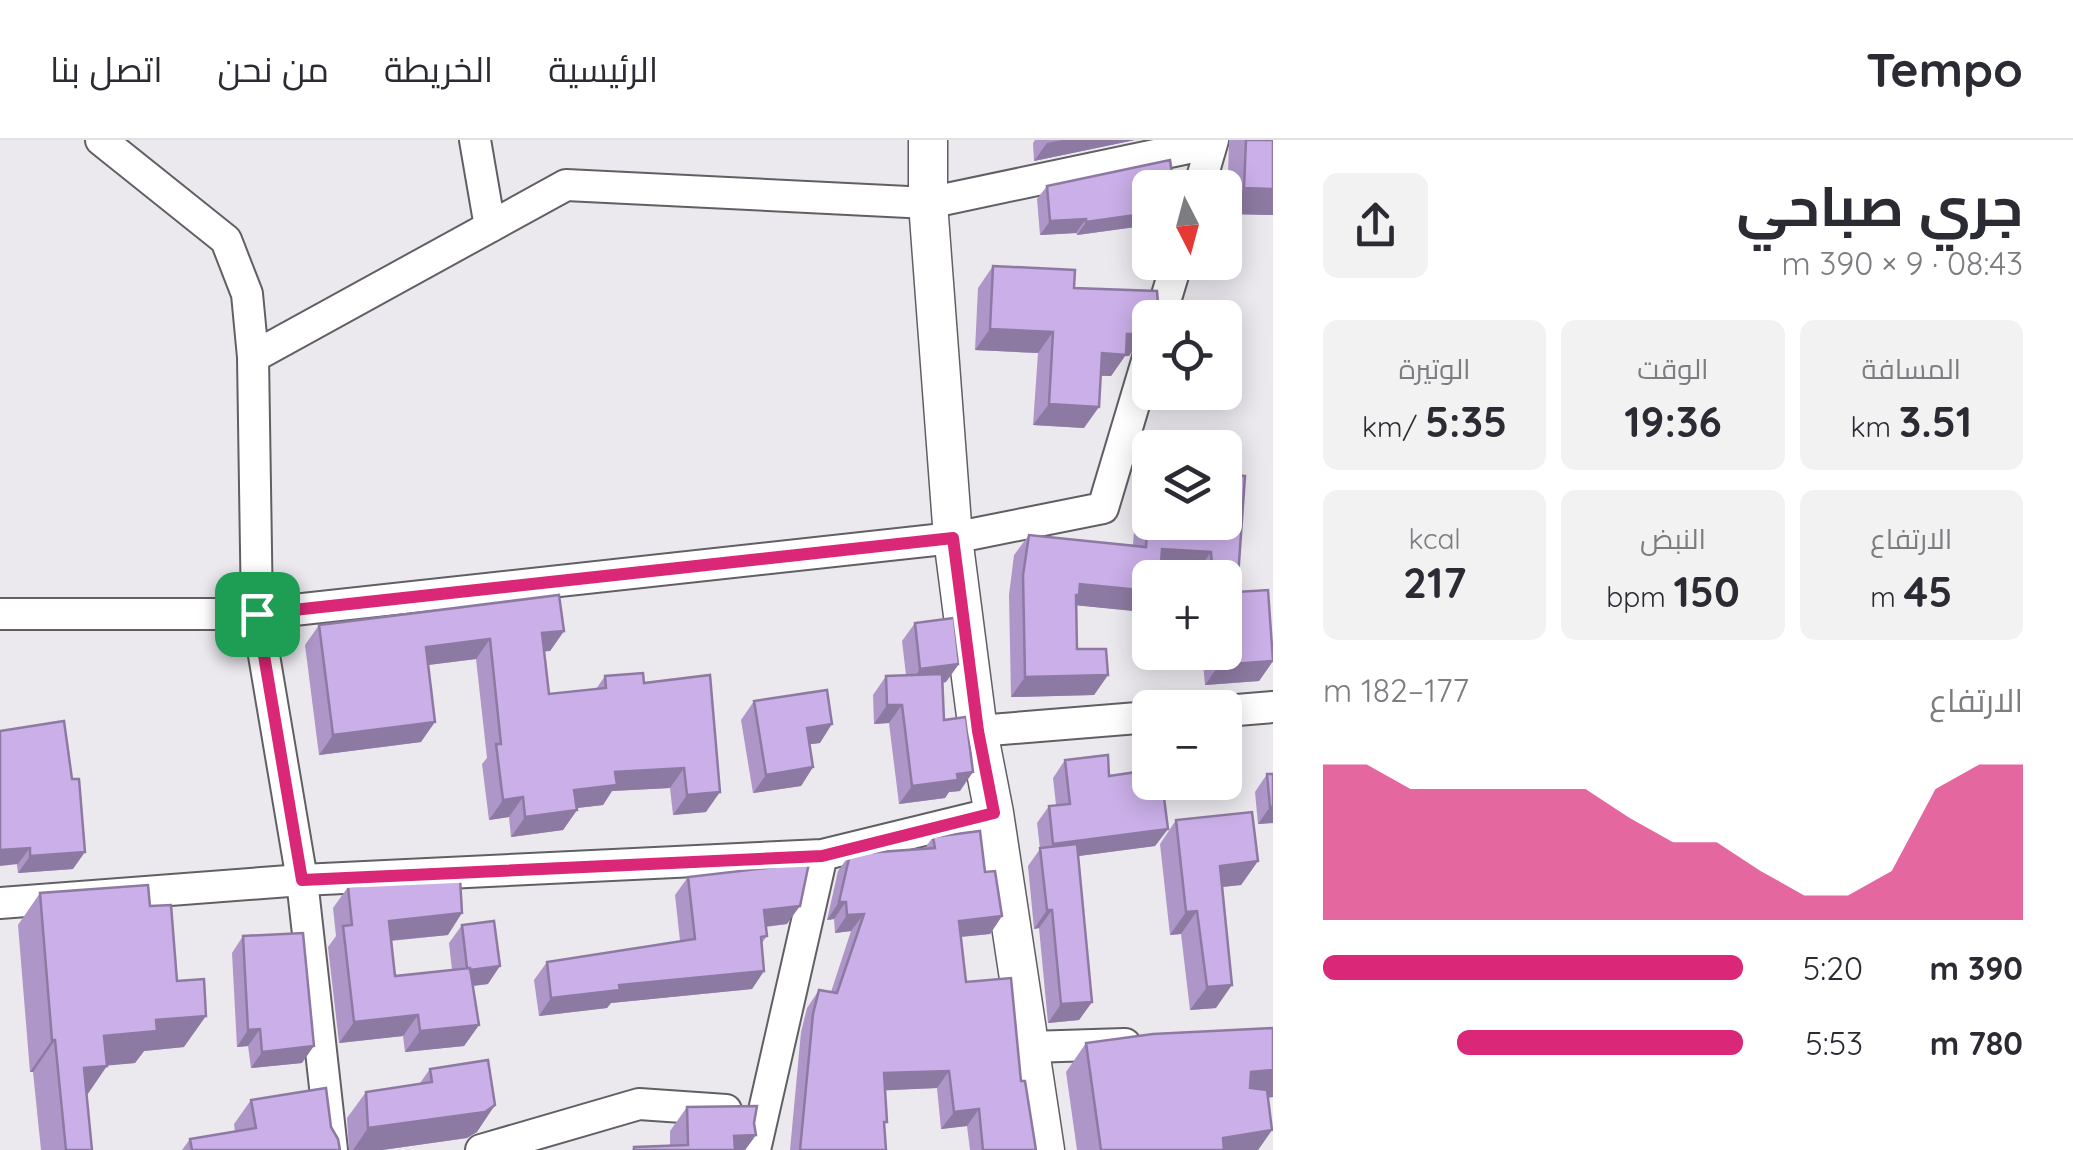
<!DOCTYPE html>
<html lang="ar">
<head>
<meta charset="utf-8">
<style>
	:root { --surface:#fff; --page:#f2f2f3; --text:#2b2b33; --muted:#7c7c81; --line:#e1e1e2; --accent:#db2777 }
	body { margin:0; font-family:Quicksand,Cairo,sans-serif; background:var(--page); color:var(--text); direction:rtl; height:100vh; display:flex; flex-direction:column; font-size:38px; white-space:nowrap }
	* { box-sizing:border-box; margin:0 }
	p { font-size:32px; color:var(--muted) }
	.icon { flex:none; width:55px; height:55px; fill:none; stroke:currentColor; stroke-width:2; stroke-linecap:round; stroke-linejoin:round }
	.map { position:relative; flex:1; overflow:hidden; direction:ltr }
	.side { display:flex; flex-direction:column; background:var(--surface); width:800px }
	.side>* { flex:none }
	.needle { width:65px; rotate:174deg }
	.buttons { position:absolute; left:1132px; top:30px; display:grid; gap:20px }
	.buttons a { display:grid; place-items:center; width:110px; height:110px; border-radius:15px; background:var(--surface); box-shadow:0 5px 25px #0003; font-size:50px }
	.pin { position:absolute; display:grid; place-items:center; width:85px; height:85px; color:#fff; margin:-42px; border-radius:20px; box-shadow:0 5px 15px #0006 }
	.round { display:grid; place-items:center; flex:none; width:105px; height:105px; border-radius:15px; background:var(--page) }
	.summary { display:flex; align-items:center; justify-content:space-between; height:170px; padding:0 50px }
	h1 { font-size:55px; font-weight:700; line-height:75px }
	.metrics { display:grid; grid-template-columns:repeat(3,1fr); gap:15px; height:170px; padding:10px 50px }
	.metrics div { display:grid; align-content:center; border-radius:15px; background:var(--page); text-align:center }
	.metrics b { font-size:42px; font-weight:700 }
	.metrics small { font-size:28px; font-weight:400 }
	.metrics p { font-size:28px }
	.chart { height:280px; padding:20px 50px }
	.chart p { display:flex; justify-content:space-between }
	.chart svg { width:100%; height:180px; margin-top:10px; fill:var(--accent); opacity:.7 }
	ul { padding:0 50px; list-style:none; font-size:32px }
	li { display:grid; grid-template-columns:160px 120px 1fr; align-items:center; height:75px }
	li i { height:25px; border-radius:12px; background:var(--accent) }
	header { display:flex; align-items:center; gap:60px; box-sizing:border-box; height:140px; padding:0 50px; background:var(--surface); border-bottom:2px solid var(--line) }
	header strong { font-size:48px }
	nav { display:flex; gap:55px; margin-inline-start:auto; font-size:35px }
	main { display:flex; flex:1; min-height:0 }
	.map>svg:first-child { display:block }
</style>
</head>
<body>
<header>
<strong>Tempo</strong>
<nav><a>الرئيسية</a><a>الخريطة</a><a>من نحن</a><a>اتصل بنا</a></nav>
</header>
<main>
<section class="side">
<div class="summary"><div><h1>جري صباحي</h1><p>08:43 · 9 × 390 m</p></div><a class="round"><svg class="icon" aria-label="share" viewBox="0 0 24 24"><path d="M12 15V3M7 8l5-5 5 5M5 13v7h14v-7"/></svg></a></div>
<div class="metrics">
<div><p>المسافة</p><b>3.51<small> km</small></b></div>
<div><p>الوقت</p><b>19:36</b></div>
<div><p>الوتيرة</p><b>5:35<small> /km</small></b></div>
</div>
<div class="metrics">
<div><p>الارتفاع</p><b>45<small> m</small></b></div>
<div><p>النبض</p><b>150<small> bpm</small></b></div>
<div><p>kcal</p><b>217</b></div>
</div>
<div class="chart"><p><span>الارتفاع</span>177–182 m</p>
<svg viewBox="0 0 160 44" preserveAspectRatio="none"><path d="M0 44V6L10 6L20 12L30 12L40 12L50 12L60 12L70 19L80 25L90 25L100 32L110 38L120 38L130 32L140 12L150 6L160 6V44z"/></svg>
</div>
<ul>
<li><b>390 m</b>5:20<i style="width:100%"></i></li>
<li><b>780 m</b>5:53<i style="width:68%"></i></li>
</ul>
</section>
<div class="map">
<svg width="1273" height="1010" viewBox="0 0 1273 1010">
	<rect width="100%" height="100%" fill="#ebe9ee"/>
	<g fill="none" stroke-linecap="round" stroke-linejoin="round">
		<g stroke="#615f63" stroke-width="34">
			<path id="minor" d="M101 0 226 100 247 154 253 217 257 474 302 740 332 1010
				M475 0 490 87
				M1199 48 1213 0
				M1160 178 1177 122
				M253 217 566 45 928 63 1212 3
				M0 474H257L953 398 1103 368 1150 211
				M1225 571 1273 567
				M978 591 1150 577
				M0 763 302 740 822 715 994 673
				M1030 907 1125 904
				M481 1010 639 964 726 970
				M755 1010 822 715"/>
		</g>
		<g stroke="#615f63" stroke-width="41">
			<path id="tertiary" d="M928 0V63L953 398 978 591 994 673 1045 1010"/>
		</g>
		<use href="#minor" stroke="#fff" stroke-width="30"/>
		<use href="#tertiary" stroke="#fff" stroke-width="38"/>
	</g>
	<path fill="#ae96c8" d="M1035 0H1135L1034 21 1033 3Z
		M1229 0H1273V75L1227 74Z
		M1047 46 1150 48V85L1077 95 1076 93 1040 95 1037 59Z
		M993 126 1074 148 1144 194 1129 216H1125L1111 236H1101L1084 288 1033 285 1038 213 975 210 978 148Z
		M1150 332V382H1225L1237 452 1273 521 1259 541 1205 545 1202 512H1225V438H1197V432L1160 430 1150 438V464L1144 472 1076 465 1077 509 1108 535 1094 555 1011 557 1009 455 1014 415 1029 395 1133 405 1137 350Z
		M915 483 946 542 943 543 944 580 960 651 949 652 945 658 899 664 889 583 874 584 873 555 886 536 906 535 902 501Z
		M319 485 564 491 550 511H544L549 554 596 549 605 536 644 543 706 672 673 675 670 648 612 651 603 665 576 668 577 670 563 690 511 697 509 677 489 680 482 624 487 618 476 519 428 525 421 602 319 615 305 505Z
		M754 561 820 603 810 604 813 627 801 646 753 653 741 580Z
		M0 591 73 729 18 733Z
		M1065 620 1109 636 1168 689 1155 706 1078 716 1092 862 1079 880 1048 883 1039 788 1034 789 1028 726 1040 709 1037 683 1049 666 1056 665 1053 638Z
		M1267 634H1273V683L1258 684 1255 652Z
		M1176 680 1258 721 1241 745 1222 747 1216 868 1190 870 1181 794 1170 795 1160 704Z
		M933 697 985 732 1002 776 990 794 961 797 966 842 1021 941 1036 1010H970L967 986 941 989 937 948 885 950 884 985 886 1010H790L801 892 807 868 819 850 831 852 851 791 835 793 834 779 827 780 838 731 850 714 925 708Z
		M688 737 787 784 766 787 767 796 762 803 764 831 752 849 611 863 607 868 539 876 534 840 547 822 680 801 675 755Z
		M348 747 448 795 391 801 395 836 452 830 449 803 462 785 488 844 473 846 479 885 464 906 405 912 403 896 339 903 328 807 336 796 333 768Z
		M40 753 150 766 177 841 184 907 144 911 135 923 107 925 87 955 92 1010H41L33 932H30L18 785Z
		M243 796 302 923 251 928 248 906 237 907 232 813Z
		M1273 888V957L1268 958 1272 990 1258 1010H1077L1066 932 1086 903Z
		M430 929 477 992 467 998 382 1010H349L347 978 366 952 420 943Z
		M251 960 331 987 340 1010H182L190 999 235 992 234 984Z
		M687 967 754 983 756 995 745 1010H632L634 1007 670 1006V991Z"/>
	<path fill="#8d7aa2" d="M1062 0H1135L1034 21 1047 3Z
		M1244 48 1273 49V75L1227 74Z
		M1150 73V85L1077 95 1086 82Z
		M1086 79 1076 93 1040 95 1050 81Z
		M990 189 1053 192 1038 213 975 210Z
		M1127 194H1144L1129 216H1125L1111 236 1087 235 1102 213Z
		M1049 264 1099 267 1084 288 1033 285Z
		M1162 409 1211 412 1197 432 1148 429Z
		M1080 444 1150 451V464L1144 472 1073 465Z
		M564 491 550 511 528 513 542 493Z
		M490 499 476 519 412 527 426 507Z
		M1273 521 1259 541 1205 545 1219 525Z
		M959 524 946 542 908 547 920 529Z
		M1108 535 1094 555 1011 557 1025 537Z
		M887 565H902L889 583 874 584Z
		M435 582 421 602 319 615 333 595Z
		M832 584 820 603 795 606 807 588Z
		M813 627 801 646 753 653 766 635Z
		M684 628 670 648 612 651 603 665 560 670 574 650 615 632Z
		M973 632 960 651 949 652 945 658 899 664 912 646 957 634Z
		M720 652 706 672 673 675 687 655Z
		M523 657 509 677 489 680 503 660Z
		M1270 667H1273V683L1258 684Z
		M577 670 563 690 511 697 525 677Z
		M1168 689 1155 706 1041 721 1053 704Z
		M30 708 18 724 0 726V710Z
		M85 712 73 729 18 733 30 716Z
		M1258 721 1241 745 1203 749 1220 726Z
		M839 762H846L834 779 827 780Z
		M800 766 787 784 751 788 764 770Z
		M1047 770H1052L1039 788 1034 789Z
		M1197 771 1181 794 1170 795 1186 772Z
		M462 773 448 795 374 802 389 781Z
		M864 774 851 791 835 793 847 775Z
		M1002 776 990 794 947 798 959 781Z
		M500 826 488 844 455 848 468 830Z
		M764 831 752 849 611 863 607 868 539 876 551 858 619 845Z
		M1232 845 1216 868 1190 870 1207 847Z
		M1092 862 1079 880 1048 883 1061 864Z
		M418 875 403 896 339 903 354 882Z
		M206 876 184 907 144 911 135 923 82 928 104 896 156 880Z
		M479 885 464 906 405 912 420 891Z
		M260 889 248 906 237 907 248 890Z
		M52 900H55L33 932H30Z
		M314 906 302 923 251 928 262 912Z
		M107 926 85 958 84 928Z
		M1273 930V957L1231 960 1251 932Z
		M949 931 937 948 872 951 884 933Z
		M495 965 477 992 467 998 382 1010H353L368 988Z
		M979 969 967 986 941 989 954 972Z
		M1272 990 1258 1010H1214L1223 998Z
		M756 995 745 1010H724L734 996Z"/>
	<path fill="#caafe8" stroke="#8d7aa2" stroke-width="2.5" d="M1246 0H1273V49L1244 48Z
		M1170 20 1174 48H1150V73L1086 82V79L1050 81 1047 46Z
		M993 126 1075 130 1074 148 1157 151 1158 164 1152 178H1150V182L1144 194H1127L1126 215 1102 213 1099 267 1049 264 1053 192 990 189Z
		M1225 335 1245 336 1237 452 1268 450 1273 521 1219 525 1218 512H1225V438H1213L1211 412 1162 409 1160 438H1150V451L1080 444 1079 455H1076L1077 509H1106L1108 535 1025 537 1023 435 1029 395 1146 407 1150 351V382H1225Z
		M559 455 564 491 542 493 549 554 606 548 605 536 643 533 644 543 710 535 720 652 687 655 684 628 615 632 617 645 574 650 577 670 525 677 523 657 503 660 496 604H501L490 499 426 507 435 582 333 595 319 485Z
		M954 478 959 524 920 529 915 483Z
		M942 534 944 580 966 577 973 632 957 634 958 640 912 646 902 565H887L886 536Z
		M827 550 832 584 807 588 813 627 766 635 754 561Z
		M64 581 72 639H79L85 712 30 716V708L0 710V591Z
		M1108 615 1109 636 1150 630V642H1162L1168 689 1053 704 1049 666 1070 664 1065 620Z
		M1267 634H1273V667H1270Z
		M1252 672 1258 721 1220 726 1232 845 1207 847 1197 771 1186 772 1176 680Z
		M980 691 985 732 995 731 1002 776 959 781 966 842 1011 838 1021 941H1025L1036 1010H983L979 969 954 972 949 931 884 933 887 982H884L886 1010H800L813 874 819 850 837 853 864 774 847 775 846 762H839L850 714 935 708 933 697Z
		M1077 704 1092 862 1061 864 1052 770H1047L1040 708Z
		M809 723 800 766 764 770 767 796 761 797 764 831 619 845 620 850 551 858 547 822 695 799 688 737Z
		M460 738 462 773 389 781 395 836 470 828 479 885 420 891 418 875 354 882 343 786 352 785 348 747Z
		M148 745 150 766 171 765 177 841 204 839 206 876 156 880 157 891 104 896 107 926 84 928 92 1010H66L55 900H52L40 753Z
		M494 781 500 826 470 830V828H467L462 785Z
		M303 793 314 906 262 912 260 889 248 890 243 796Z
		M1273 888V930L1251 932 1250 948 1267 950 1272 990 1223 998 1224 1010H1101L1086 903 1153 894Z
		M488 920 495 965 485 972 368 988 366 952 432 942 430 929Z
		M326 948 331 987 338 999 340 1010H192L190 999 256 988 251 960Z
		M757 966 754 983 756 995 734 996 735 1010H634V1007L688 1005 687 967Z"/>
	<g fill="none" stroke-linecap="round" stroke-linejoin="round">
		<g stroke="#fff" stroke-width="20">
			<path id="route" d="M953 398 978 591 994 673 822 716 302 740 257 474Z"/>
		</g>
		<use href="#route" stroke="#db2777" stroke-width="12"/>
	</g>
</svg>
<div class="buttons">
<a><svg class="needle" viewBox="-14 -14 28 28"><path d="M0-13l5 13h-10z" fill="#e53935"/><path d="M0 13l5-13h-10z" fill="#7c7c81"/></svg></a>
<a><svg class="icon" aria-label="locate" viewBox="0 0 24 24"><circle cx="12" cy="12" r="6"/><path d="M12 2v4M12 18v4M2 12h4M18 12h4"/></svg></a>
<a><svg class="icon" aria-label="layers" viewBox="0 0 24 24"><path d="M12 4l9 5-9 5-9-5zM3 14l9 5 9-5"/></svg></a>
<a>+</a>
<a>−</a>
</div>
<div class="pin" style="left:257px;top:474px;background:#1e9e55"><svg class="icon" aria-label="arrive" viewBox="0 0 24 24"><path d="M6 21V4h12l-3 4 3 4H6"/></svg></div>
</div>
</main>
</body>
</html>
